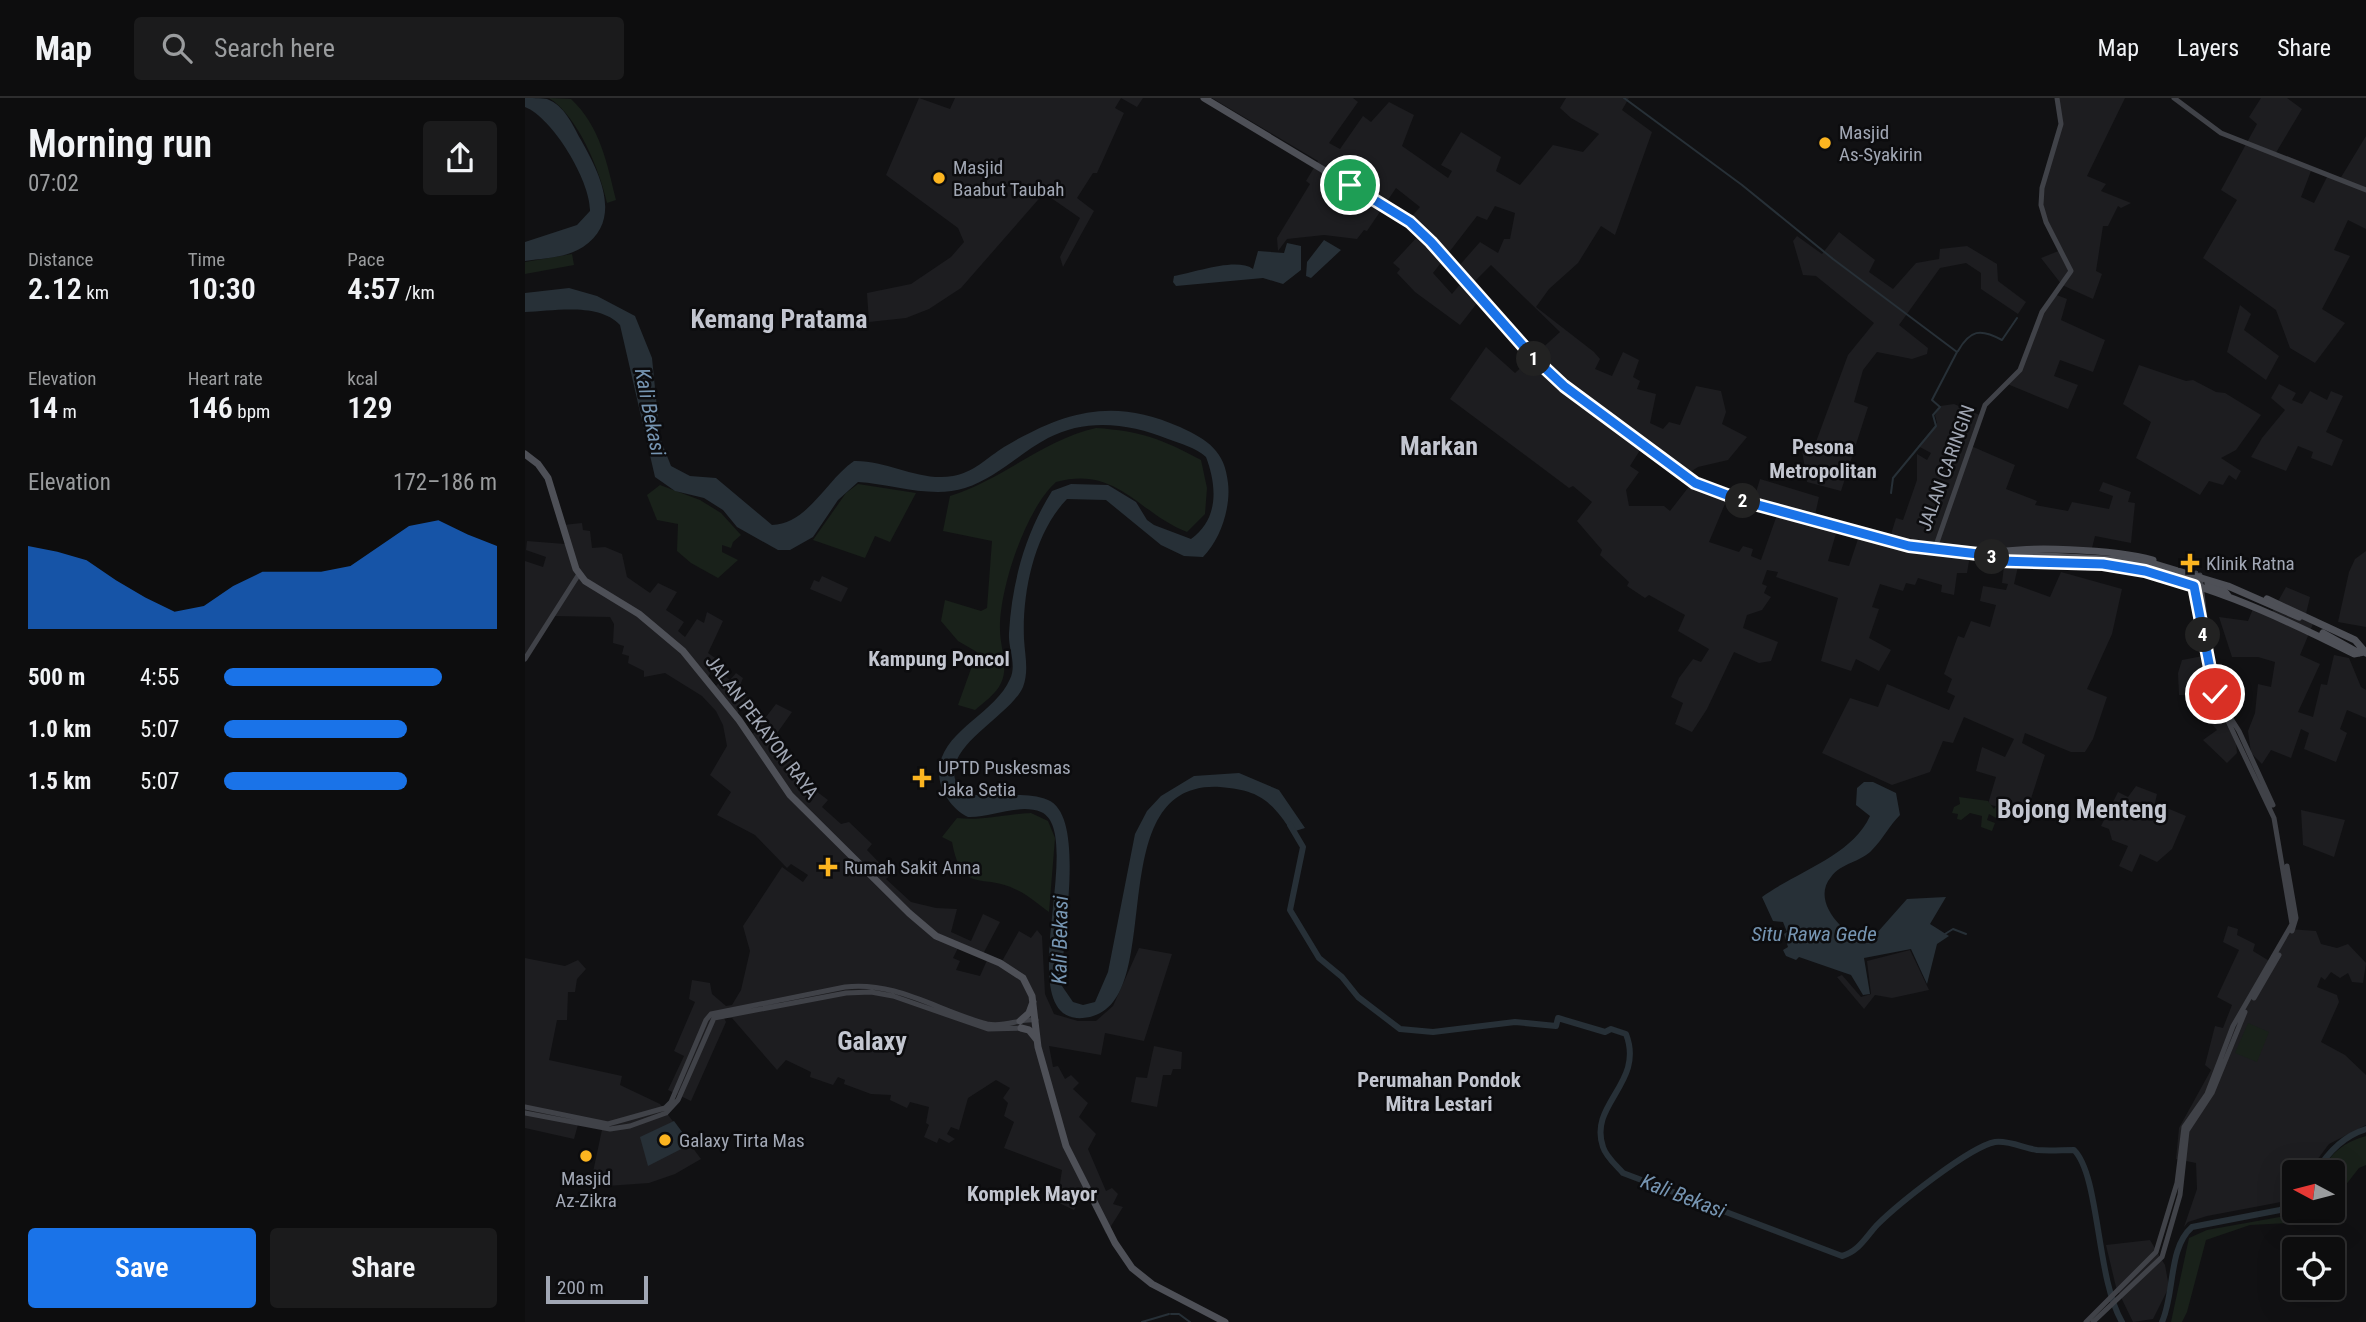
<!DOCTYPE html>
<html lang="en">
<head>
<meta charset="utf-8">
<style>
	:root { --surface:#0d0d0e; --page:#1b1b1c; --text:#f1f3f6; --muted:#9a9c9e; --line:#2d2d2e; --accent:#1a73e8 }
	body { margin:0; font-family:"Roboto Condensed",sans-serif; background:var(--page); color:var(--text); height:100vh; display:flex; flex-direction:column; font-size:26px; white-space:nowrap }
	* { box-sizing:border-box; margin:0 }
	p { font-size:23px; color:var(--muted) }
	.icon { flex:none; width:38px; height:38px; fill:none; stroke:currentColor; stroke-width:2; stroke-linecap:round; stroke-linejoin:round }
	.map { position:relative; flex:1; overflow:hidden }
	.sheet { display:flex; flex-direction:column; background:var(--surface); width:525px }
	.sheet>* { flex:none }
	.needle { width:46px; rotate:277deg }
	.fabs { position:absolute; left:1757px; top:1062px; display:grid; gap:14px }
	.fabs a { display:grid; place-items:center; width:63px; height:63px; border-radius:7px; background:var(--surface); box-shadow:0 7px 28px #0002,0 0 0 2px var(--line); font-size:35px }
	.scale { position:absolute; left:21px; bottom:18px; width:102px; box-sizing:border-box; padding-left:7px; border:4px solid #a1a7b4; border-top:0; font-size:19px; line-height:24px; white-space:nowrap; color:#a1a7b4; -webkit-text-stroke:5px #0c0c0e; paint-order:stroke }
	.pin { position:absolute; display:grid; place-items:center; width:60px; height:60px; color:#fff; margin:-30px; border:4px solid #fff; border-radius:50%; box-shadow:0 2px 7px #0007 }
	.km { position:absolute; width:35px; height:35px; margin:-18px; border-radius:50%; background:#222; color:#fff; font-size:19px; line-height:35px; text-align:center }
	.round { display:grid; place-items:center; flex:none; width:74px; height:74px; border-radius:7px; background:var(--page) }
	.head { display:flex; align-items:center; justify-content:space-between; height:119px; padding:0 28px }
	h1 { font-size:38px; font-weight:600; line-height:52px }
	.figures { display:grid; grid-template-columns:repeat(3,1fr); gap:10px; height:119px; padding:7px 28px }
	.figures div { display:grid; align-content:center }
	.figures b { font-size:30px; font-weight:600 }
	.figures small { font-size:19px; font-weight:400 }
	.figures p { font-size:19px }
	.chart { height:196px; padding:14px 28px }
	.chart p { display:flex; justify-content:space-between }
	.chart svg { width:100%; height:126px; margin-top:7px; fill:var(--accent); opacity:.7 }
	.primary-button { display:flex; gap:14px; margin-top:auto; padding:14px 28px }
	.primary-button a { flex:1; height:80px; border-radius:7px; background:var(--accent); color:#fff; font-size:28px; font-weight:600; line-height:80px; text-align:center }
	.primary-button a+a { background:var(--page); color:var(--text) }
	ul { padding:0 28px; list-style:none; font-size:23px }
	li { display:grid; grid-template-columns:112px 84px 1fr; align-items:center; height:52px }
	li i { height:18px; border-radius:9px; background:var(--accent) }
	header { display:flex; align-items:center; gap:42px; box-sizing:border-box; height:98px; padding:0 35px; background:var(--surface); border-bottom:2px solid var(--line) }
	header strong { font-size:33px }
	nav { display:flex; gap:38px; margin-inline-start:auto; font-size:24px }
	.search { width:490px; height:63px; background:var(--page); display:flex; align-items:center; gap:18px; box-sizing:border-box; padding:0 24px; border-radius:7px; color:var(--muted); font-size:26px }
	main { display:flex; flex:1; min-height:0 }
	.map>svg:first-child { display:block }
</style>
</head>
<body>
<header>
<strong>Map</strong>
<div class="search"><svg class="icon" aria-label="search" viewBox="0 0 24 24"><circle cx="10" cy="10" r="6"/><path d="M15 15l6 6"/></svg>Search here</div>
<nav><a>Map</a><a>Layers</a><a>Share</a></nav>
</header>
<main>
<section class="sheet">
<div class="head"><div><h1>Morning run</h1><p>07:02</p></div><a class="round"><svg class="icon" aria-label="share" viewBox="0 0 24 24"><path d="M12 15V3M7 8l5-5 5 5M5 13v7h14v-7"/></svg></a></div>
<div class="figures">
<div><p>Distance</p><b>2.12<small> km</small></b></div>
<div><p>Time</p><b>10:30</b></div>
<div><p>Pace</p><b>4:57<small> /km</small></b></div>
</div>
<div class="figures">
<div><p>Elevation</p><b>14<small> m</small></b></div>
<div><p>Heart rate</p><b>146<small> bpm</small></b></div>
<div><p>kcal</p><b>129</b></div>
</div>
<div class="chart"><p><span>Elevation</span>172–186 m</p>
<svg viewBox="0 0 160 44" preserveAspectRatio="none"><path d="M0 44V15L10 17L20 20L30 27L40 33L50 38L60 36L70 29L80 24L90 24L100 24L110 22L120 15L130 8L140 6L150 11L160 15V44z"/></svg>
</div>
<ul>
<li><b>500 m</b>4:55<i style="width:80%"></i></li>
<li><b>1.0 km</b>5:07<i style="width:67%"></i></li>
<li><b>1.5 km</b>5:07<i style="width:67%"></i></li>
</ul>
<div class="primary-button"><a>Save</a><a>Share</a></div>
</section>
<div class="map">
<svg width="1841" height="1224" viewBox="0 0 1841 1224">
	<rect width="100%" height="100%" fill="#111113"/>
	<path fill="#1d1d20" d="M394 0 425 11 430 0H618L612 9 596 0 590 10 599 15 572 75H568L552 100 569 113 538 169 535 159 555 120 519 95 436 190 404 211 381 220 344 224 342 195 386 186 426 159 439 144 433 130 361 77Z
		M687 0H828L833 4 804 45 815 51 838 18 846 24 864 4 889 17 877 48 923 80 927 73 916 67 936 34 976 59 971 73 995 87 1028 47 1058 54 1074 36 1046 20 1035 10 1041 0H1104L1097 12 1127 34 1090 137 1076 128 1053 165 1024 191 1011 209 1069 254 1075 261 1070 271 1087 278 1098 254 1114 262 1108 279 1115 283 1112 291 1131 296 1125 325 1138 331 1144 324 1155 327 1171 288 1196 293 1201 314 1197 326 1222 339 1203 362 1173 369 1159 378 1117 349 1105 368 1114 374 1101 392 1104 408H1139L1145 413 1166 386 1202 401 1184 444 1214 454 1218 448 1228 451 1226 458 1236 462 1253 414 1227 408 1235 381 1294 399 1288 426 1312 432 1303 463 1324 468 1334 438 1363 446 1371 420 1378 422 1392 382V356L1402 362 1406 355 1393 348 1412 325 1410 317 1415 308 1429 306 1457 318 1446 348 1490 367 1481 391 1512 403 1510 407 1543 413 1547 404 1584 411 1588 398 1574 393 1578 384 1606 394 1603 404 1610 405 1606 445 1570 438 1566 454 1497 451 1489 486 1525 499 1536 474 1597 491 1587 536 1562 591 1582 599 1568 641 1560 654H1546L1500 635 1497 645 1520 657 1502 713 1488 709 1486 713 1463 706 1471 679 1451 673 1457 649 1480 659 1489 641 1439 619 1428 645 1418 643 1405 674 1367 687 1297 655 1325 600 1353 609 1362 586 1424 612 1430 598 1422 594 1427 581 1419 576 1433 538 1439 540 1446 523 1465 529 1471 507 1455 503 1458 488 1481 492 1483 486 1477 485 1481 451 1446 452 1442 475H1432L1429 497 1416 494 1417 487 1393 480 1390 487 1381 485 1378 493 1355 486 1347 509 1354 511 1344 540 1366 552 1354 573 1331 561 1326 573 1296 563 1313 500 1251 479 1253 474 1242 472 1237 486 1242 488 1239 495 1246 499 1237 512 1222 517 1218 530 1253 544 1246 563 1234 565 1209 554 1182 611 1167 634 1150 626 1158 605 1146 599 1154 580 1168 561 1176 564 1184 551 1153 533 1160 517 1124 497 1120 500 1102 488 1104 484 1075 457 1077 452 1052 423 1067 404 1048 388 1044 390 925 301 961 249 990 275 1035 234 966 167 948 185 933 169 955 144 973 155 979 141H985L990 115 970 108 962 122 952 118 908 175 927 196 936 185 953 204 935 227 890 194 872 175 875 171 868 165 894 137 881 125 895 109 871 90 842 133 839 132 832 141 799 137 762 141 753 153 752 140 785 86 781 83 793 63Z
		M1532 0H1600L1562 78 1581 86 1576 93 1606 105 1596 110 1593 108 1583 128H1578L1571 173 1577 176 1568 201 1537 187 1516 160 1536 152 1520 123 1517 91 1537 26Z
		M1736 0H1762L1777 11 1749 58 1786 73 1776 99 1789 105 1803 77 1815 81 1841 38V131L1823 122 1809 152 1825 158 1797 211 1820 225 1790 265 1765 250 1751 212 1678 160 1712 102 1696 92 1732 26 1724 19Z
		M1314 134 1350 162 1344 174 1368 191 1391 165 1414 161 1415 151 1442 148 1472 166 1473 183 1501 204 1493 216 1456 191V175L1441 165 1415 170 1374 227 1403 250 1402 256 1387 261 1352 254 1338 272 1329 304 1343 309 1316 393 1282 384 1277 352H1288L1323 257 1349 225 1291 178 1278 177 1268 143 1272 138 1297 156Z
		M1529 196 1542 201 1536 222 1580 242 1568 274 1535 262 1529 278 1553 287 1543 311 1480 285 1495 272 1522 205Z
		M1715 207 1726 216 1719 232 1754 258 1741 282 1702 254Z
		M1614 267 1661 283 1668 282 1691 294 1700 295 1736 317 1711 352 1696 360 1716 373 1711 382 1704 377 1698 387 1684 383 1675 397 1611 360 1626 324 1598 306Z
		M1754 286 1771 295 1767 302 1777 306 1785 293 1802 302 1806 293 1818 298 1801 334 1818 342 1807 368 1786 360 1788 354 1773 348 1761 373 1726 359 1737 340 1760 312 1746 300Z
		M57 425 58 432 65 433 67 450 80 449 97 456 102 479 125 495 133 485 152 494 141 512 159 524 153 533 160 539 172 521 179 525 182 514 198 523 183 555 193 562 183 579 191 588 200 578 205 582 211 575 218 580 214 590 223 596 212 616 228 636 251 606 267 614 250 638 259 645 255 652 273 669 269 675 283 687 279 693 285 700 291 693 303 702 297 709 316 726 324 724 347 746 342 752 366 777 361 781 386 804 411 810 432 811 426 834 446 843 458 816 475 824 458 856 433 850 428 860 435 863 431 872 455 878 463 860 476 865 494 833 506 840 512 832 517 838 520 896 529 916 553 923H571L588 908 614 850 647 856 619 943 580 935 576 957 524 948 528 969 533 968 540 981 546 977 554 985 548 991 563 1005 554 1019 571 1036 563 1051 581 1093 587 1090 593 1096 588 1106 598 1109 581 1136 563 1098 552 1106 549 1112 532 1104 537 1072 479 1050 489 1024 479 1018 483 1005 478 1000 485 990 471 982 443 1000 434 1032 426 1029 422 1036 430 1041 424 1045 414 1040 412 1045 399 1039 404 1027 401 1025 404 1009 385 1004 382 1010 365 1002 366 997 346 996 319 986 320 982 313 979 308 987 285 979 286 974 261 962 252 972 207 920H199L201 924 166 1003 143 992 159 958 149 953 170 904 164 901 167 882 185 885 187 896 201 908 207 907 216 892 225 853 218 828 257 769 278 784 283 777 266 766 262 770 230 737 192 717 206 694 185 677 202 648 198 627 191 613 177 598 140 575 119 579V573L103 565 104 558 97 556 99 548 88 545 89 526 85 519 28 518 0 562V463L18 469 21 459 1 452 2 443 40 446 38 427Z
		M1841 453V529L1813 524 1824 474 1830 461Z
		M297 478 323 490 316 504 285 491 289 482 294 484Z
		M1761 489 1785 499 1780 520 1788 526 1775 557 1795 566 1773 614 1788 619 1796 586 1802 587 1809 557 1824 560 1836 589 1841 592V620L1822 612 1815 631 1822 635 1811 664 1779 651 1784 635 1776 631 1766 660 1746 652 1737 666 1726 655 1723 633 1730 615 1733 586 1746 589 1750 564 1733 559H1707L1694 519 1723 523 1730 506 1747 514Z
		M1678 558 1689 604 1711 644 1712 655 1702 665 1678 642 1692 632 1678 616 1671 597H1654L1653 575 1657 562Z
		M1611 688 1632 696 1630 705 1661 718 1647 751 1632 764 1615 756 1607 774 1594 768 1603 748 1587 742 1584 731 1576 728 1593 694 1603 699Z
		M1776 712 1820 722 1809 759 1778 747Z
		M1703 828 1713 831 1712 837 1730 846 1728 853 1746 864 1764 831 1791 833 1796 846 1812 850 1823 846 1841 865 1838 885 1827 884 1823 875 1815 880 1806 874 1800 882 1796 879 1792 889 1812 897 1814 904 1796 944 1820 957 1841 977V1027L1804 1046 1783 1074H1769V1094L1756 1104 1682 1118 1663 1124 1659 1129 1672 1091 1671 1065 1651 1061 1654 1030 1686 972 1680 967 1690 928 1698 930 1707 907 1692 899 1714 852 1698 844Z
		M1385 852 1404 892 1367 900 1350 897 1339 911 1312 879 1317 877 1336 899 1346 896 1342 863Z
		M0 860 40 868 53 862 61 871 52 881 50 894H43L42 922H32L24 962 97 978 95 987 135 1006 176 1061 150 1076 124 1085 68 1089V1074L78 1027 54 1023 49 1041 0 1030Z
		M629 948 657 954 656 971H648L646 977H638L632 1009 606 1004 611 979 622 980Z
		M1625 1142 1640 1167 1644 1189 1628 1221 1608 1224 1591 1189 1581 1147Z"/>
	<path fill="#19211a" d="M24 0 46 1C75 28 82 65 91 102L82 105C75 73 53 18 24 0Z
		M47 156 49 167 0 176V164Z
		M571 330C616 333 637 341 676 362L682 390 680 416 662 434C613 415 592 367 531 384 500 412 474 492 475 532 475 549 484 569 476 585 472 595 458 605 450 612L433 607 452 554 433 543 416 523 420 502 456 513 462 510 467 443 418 433 425 398C477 382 518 342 571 330Z
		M333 386 391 395 365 444 350 438 340 460 288 442 321 395Z
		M135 387 175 402 196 415 216 437 208 444 206 450 197 447V454L213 462 193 480 166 465 152 453 153 426 132 422 122 397Z
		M1434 699 1463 703 1469 711 1471 708 1478 711 1471 720 1464 716 1462 722 1470 725 1467 733 1456 729 1457 718 1445 715 1436 722 1432 721 1433 716 1427 715 1429 709 1435 706Z
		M506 715 523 723 530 740 524 814C514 807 503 797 492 792 458 774 437 798 427 744L417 739 432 720C457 723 480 716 506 715Z
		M1723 925 1744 934 1732 964 1710 955Z
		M1841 1038V1067L1834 1070 1808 1103V1074H1796C1806 1055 1819 1044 1841 1038Z
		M1773 1113H1796L1779 1124 1725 1127 1681 1142 1662 1214 1657 1224H1646L1664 1140 1682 1132 1766 1117Z"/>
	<path fill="#273037" d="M0 0C6 0 16 0 22 1 40 8 47 26 56 42 74 74 99 122 58 149 41 160 20 160 0 163V144L52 127 65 113C66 84 28 20 0 9Z
		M799 142 816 152 786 180 781 178 782 164Z
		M762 145 776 148V172L758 186 738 180 651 188 648 184 649 178C669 175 711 159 728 171L733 153 759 155Z
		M44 190 72 198 110 218 127 260 135 340 146 368 165 378 191 380 247 427C283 426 302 381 329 363 362 362 394 384 428 378 448 375 463 359 479 349 540 313 588 299 655 329 683 342 700 353 703 385 706 410 695 442 678 459L659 458 636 447 581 402 542 401C509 435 497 495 499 541 500 558 504 573 498 589 484 621 404 654 437 694 465 703 496 691 523 702 563 719 535 847 537 888L548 904 558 907 570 904 583 874 610 736 622 713 636 698 669 678 714 675 754 692 780 730 767 734C746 703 735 692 695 689 572 682 645 902 565 919 478 937 564 735 516 714 494 705 466 720 443 719 425 710 410 687 415 666 422 631 471 614 485 581 492 566 483 551 484 535 487 484 500 436 527 393L546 386 583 387 611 404 622 422 629 427 666 441C694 421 692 388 681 359 670 349 656 346 643 341 604 325 561 320 523 340 495 355 471 380 440 390 407 401 367 386 333 384L313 402 288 439 265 452H253L212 429 198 412 179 400 150 393 130 379 95 227C74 204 28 213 0 214V195Z
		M1339 684H1348L1371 695 1375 717C1364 728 1358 741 1347 752 1336 764 1316 765 1306 779 1285 804 1320 838 1343 845L1382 801 1421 799 1405 826 1424 838 1412 846 1402 886 1386 851 1339 860 1345 896 1338 897 1326 877 1274 859 1271 862 1261 858 1258 852 1263 849 1259 836 1262 834 1258 824 1248 823 1237 799C1271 774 1327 758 1345 718L1331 707 1332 690Z
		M149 1023 166 1046 123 1068 115 1039Z"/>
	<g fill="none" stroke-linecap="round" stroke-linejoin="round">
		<path stroke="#273037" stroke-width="2" d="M1099 0 1217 87 1308 161 1432 254 1407 302 1415 309 1408 317 1411 328 1368 380 1366 395
			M1433 253C1445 232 1455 230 1477 242L1492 220
			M1420 836 1428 831 1441 836
			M646 1216H654L665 1224
			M617 1224 644 1216"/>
		<path stroke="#273037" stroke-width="6" d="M765 727 778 749 765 812 794 860 817 879 833 899 875 931 908 934 990 924 1031 928 1033 920 1080 934 1086 931 1101 936C1120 985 1063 1006 1078 1049 1081 1059 1092 1068 1098 1075L1317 1158C1334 1153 1340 1140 1352 1127 1372 1107 1444 1049 1470 1044 1483 1042 1499 1050 1512 1052 1524 1053 1537 1052 1549 1052 1575 1078 1571 1180 1597 1224
			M1791 1074C1803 1054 1818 1038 1841 1031
			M1637 1224C1650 1195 1643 1150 1667 1129L1755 1112 1769 1105"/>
		<path stroke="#404248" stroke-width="5" d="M1649 0 1696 35 1841 92
			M1409 453 1460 307 1495 272 1517 214 1546 173 1521 124 1516 107 1517 90 1536 26 1532 0
			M1675 477 1682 539 1698 608 1714 633 1748 707
			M0 561 54 476
			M1762 768 1771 820 1767 833
			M1729 900 1754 857
			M0 1009 83 1026 140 1010 146 1004 181 922 186 916 320 889C372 883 413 913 462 926 480 930 495 920 511 922
			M0 1015 85 1031 105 1028 141 1015 153 1002 189 920 321 895 346 894 368 898 463 931 498 930
			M1561 1224 1631 1154 1652 1085 1659 1029 1682 996 1708 928 1767 826 1749 720 1690 596 1670 496 1671 475
			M1568 1224 1637 1159 1655 1097 1662 1033 1687 995 1720 914"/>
		<path stroke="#4e5057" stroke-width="7" d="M679 0 885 124 919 157 1017 269 1059 305 1170 385 1218 403 1384 448 1462 457 1474 463C1510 465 1547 462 1582 467 1670 479 1750 516 1829 556L1839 554
			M0 356 13 366 23 380 51 471 60 483 114 516 158 553 214 622 265 697 384 815 411 838 475 865 498 880 507 898 513 949 541 1048 590 1145 607 1170 627 1186 700 1224
			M1462 457C1496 446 1593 452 1628 462
			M1683 485 1698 491 1704 499
			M1742 501 1830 542 1841 555
			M1798 535 1834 555
			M495 923 504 915 508 904
			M496 930 504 932 512 942"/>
		<path stroke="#4e5057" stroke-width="7" d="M1481 456 1620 463 1703 488 1774 519"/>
	</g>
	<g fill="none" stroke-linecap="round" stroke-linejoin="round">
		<g stroke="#fff" stroke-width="14">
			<path id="route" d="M825 87 885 124 906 144 1008 259 1039 288 1170 385 1218 403 1384 448 1462 457 1474 463 1578 466 1620 473 1669 488 1690 596"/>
		</g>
		<use href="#route" stroke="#1a73e8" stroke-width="9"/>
	</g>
	<g fill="#fcb520" stroke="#0c0c0e" stroke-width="2.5">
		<circle cx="1300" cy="45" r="7"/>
		<circle cx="414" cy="80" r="7"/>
		<path d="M1661.5 454.5h7v7h7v7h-7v7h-7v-7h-7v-7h7z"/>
		<path d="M393.5 669.5h7v7h7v7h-7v7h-7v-7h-7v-7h7z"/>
		<path d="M299.5 758.5h7v7h7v7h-7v7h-7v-7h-7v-7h7z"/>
		<circle cx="140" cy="1042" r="7"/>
		<circle cx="61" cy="1058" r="7"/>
	</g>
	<g text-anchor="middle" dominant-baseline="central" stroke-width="5" stroke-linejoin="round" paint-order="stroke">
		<g font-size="19" fill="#a1a7b4" stroke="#0c0c0e" text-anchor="start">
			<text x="1314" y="34">Masjid<tspan x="1314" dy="22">As-Syakirin</tspan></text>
			<text x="428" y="69">Masjid<tspan x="428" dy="22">Baabut Taubah</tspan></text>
			<text x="1681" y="465">Klinik Ratna</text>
			<text x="413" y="669">UPTD Puskesmas<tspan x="413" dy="22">Jaka Setia</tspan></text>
			<text x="319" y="769">Rumah Sakit Anna</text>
			<text x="154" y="1042">Galaxy Tirta Mas</text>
			<text x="61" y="1080" text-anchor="middle">Masjid<tspan x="61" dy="22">Az-Zikra</tspan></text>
		</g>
		<g font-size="19" fill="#a1a7b4" stroke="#0c0c0e">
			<text transform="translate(1421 370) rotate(-70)">JALAN CARINGIN</text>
			<text transform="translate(237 629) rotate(53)">JALAN PEKAYON RAYA</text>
		</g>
		<g font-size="21" font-style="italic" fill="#7695b2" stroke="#0c0c0e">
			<text transform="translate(125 314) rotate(79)">Kali Bekasi</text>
			<text x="1289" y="836">Situ Rawa Gede</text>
			<text transform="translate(535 842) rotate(-89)">Kali Bekasi</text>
			<text transform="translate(1158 1098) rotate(21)">Kali Bekasi</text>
		</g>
		<g font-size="21" font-weight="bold" fill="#c3c6d0" stroke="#0c0c0e">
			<text x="1298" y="349">Pesona<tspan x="1298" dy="24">Metropolitan</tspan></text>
			<text x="414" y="561">Kampung Poncol</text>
			<text x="914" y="982">Perumahan Pondok<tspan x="914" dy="24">Mitra Lestari</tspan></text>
			<text x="507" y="1096">Komplek Mayor</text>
		</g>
		<g font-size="26" font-weight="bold" fill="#c3c6d0" stroke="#0c0c0e">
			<text x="254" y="221">Kemang Pratama</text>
			<text x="914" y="348">Markan</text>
			<text x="1557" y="711">Bojong Menteng</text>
			<text x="347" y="943">Galaxy</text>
		</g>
	</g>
</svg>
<div class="fabs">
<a><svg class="needle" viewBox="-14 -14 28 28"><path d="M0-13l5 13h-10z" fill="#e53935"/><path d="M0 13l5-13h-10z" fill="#9a9c9e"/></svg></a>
<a><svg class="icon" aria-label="locate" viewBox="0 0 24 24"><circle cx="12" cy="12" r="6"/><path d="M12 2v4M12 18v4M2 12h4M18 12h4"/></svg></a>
</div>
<div class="scale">200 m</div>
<div class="pin" style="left:825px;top:87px;background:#1e9e55"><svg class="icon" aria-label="arrive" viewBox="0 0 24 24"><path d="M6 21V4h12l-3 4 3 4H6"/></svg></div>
<div class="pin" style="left:1690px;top:596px;background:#d93025"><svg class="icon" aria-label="check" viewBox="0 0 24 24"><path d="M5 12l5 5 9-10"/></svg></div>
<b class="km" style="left:1009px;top:261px">1</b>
<b class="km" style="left:1218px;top:403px">2</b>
<b class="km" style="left:1467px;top:459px">3</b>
<b class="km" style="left:1678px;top:537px">4</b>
</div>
</main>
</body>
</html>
